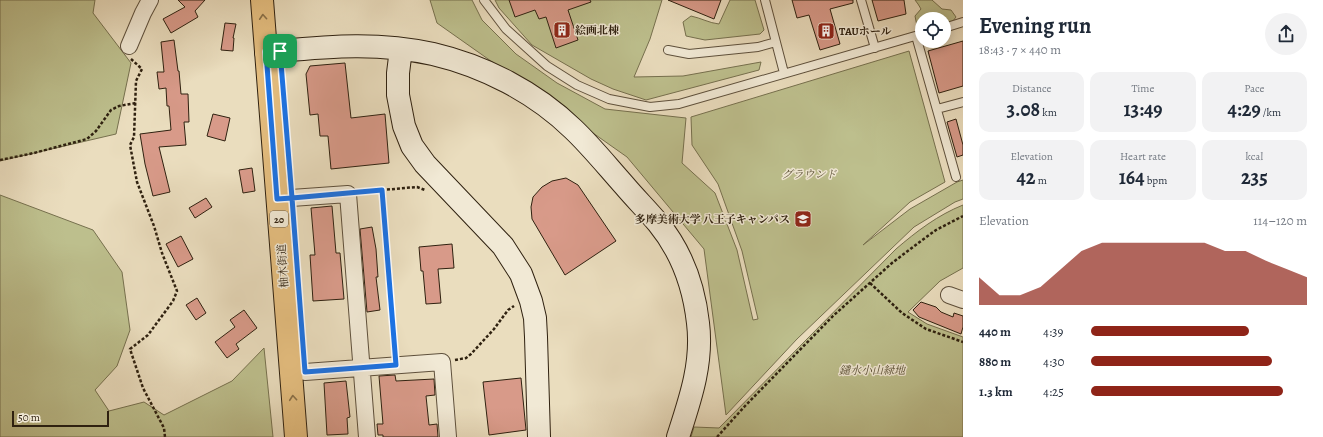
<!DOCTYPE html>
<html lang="en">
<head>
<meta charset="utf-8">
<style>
	:root { --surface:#fff; --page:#f2f2f3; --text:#1f2937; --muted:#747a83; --accent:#8f2418 }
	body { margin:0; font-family:Alegreya,"Noto Serif JP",serif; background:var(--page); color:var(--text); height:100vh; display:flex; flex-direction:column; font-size:15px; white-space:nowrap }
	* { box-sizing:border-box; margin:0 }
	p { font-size:13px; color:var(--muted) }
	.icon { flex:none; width:22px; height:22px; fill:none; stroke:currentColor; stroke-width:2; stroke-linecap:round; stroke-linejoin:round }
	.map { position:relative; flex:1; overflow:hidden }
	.panel { display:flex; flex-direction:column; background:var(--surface); width:360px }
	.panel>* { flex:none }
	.tools { position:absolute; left:915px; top:12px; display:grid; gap:8px }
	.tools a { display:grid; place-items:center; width:36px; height:36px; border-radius:50%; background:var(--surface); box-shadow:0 2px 10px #0003; font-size:20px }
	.scale { position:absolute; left:12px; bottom:10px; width:97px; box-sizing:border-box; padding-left:4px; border:2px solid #2f2110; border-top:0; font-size:11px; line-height:14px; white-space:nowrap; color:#2f2110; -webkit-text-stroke:3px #f1e9d5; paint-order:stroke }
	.pin { position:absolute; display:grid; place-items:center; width:34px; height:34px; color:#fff; margin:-17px; border-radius:8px; box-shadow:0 2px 6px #0006 }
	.round { display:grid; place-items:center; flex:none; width:42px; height:42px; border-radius:21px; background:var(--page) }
	.overview { display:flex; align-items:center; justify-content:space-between; height:68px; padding:0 16px }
	h1 { font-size:22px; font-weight:700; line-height:30px }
	.stats { display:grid; grid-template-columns:repeat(3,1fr); gap:6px; height:68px; padding:4px 16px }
	.stats div { display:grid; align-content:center; border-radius:10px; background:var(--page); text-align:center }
	.stats b { font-size:20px; font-weight:700 }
	.stats small { font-size:11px; font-weight:400 }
	.stats p { font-size:11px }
	.chart { height:112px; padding:8px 16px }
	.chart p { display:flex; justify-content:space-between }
	.chart svg { width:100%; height:72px; margin-top:4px; fill:var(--accent); opacity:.7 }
	ul { padding:0 16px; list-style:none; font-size:13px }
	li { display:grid; grid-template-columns:64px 48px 1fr; align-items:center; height:30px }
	li i { height:10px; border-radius:5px; background:var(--accent) }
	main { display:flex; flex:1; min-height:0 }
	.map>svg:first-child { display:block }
</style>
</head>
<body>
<main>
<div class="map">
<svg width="963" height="437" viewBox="0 0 963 437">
	<rect width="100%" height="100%" fill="#eaddbe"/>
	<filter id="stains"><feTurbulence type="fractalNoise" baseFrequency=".005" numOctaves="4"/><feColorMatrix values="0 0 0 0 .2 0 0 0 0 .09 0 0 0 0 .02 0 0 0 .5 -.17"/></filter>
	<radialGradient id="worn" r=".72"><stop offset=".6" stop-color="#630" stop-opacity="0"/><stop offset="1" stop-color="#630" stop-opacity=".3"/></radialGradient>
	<path fill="#bdbf8d" stroke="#76704e" d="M0 0H95L93 13 131 63 116 134 0 161Z
		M430 0H472L482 20 516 54 557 83 605 109 686 118 682 163 715 193 737 250 753 320 758 319 742 251 718 184 692 145 691 117 909 51 945 182 910 202 863 245 910 209 957 182 963 180V199L955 202 914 227 797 339 726 415 704 249 627 157 437 23Z
		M495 0H662L650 39 634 77 683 76 761 62 759 70 646 100 613 89 591 79 532 45 499 8Z
		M730 0H755L764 30 760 34 705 40 686 36 683 22 691 16C701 18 709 23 719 24Z
		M915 0H932L942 9 951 10 956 17 950 25H944V19H922V30L917 26 915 16 921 9 918 4Z
		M0 195 93 230 122 272 130 330 117 366 95 390 109 411 144 402 164 415 232 381 264 348 273 437H0Z
		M963 205V268L940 281 908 312 927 324 963 337V437H691L694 427 719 428 896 249C917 231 938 215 963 205Z"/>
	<path fill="#d89a89" stroke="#2f2110" d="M178 0H205L195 11 198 17 171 33 163 19 185 7Z
		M509 0H590L591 2 568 10 578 40 556 48 546 17 539 19 535 10 515 17Z
		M668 0H721L714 19Z
		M792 0H853V3L830 9 840 44 820 50 809 15 797 18Z
		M872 0H904L906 14 878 21Z
		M225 23 236 24 233 38H234L233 51 221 50Z
		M174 40 178 71H179L181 94H188L189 122H184L186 145 159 147 170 192 153 196 145 164 140 134 171 130 169 106H167L166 88 159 89 157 72H164L161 42Z
		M963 41V86L939 93 928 51Z
		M345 63 351 118 385 114 389 163 331 169 328 136H320L318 114 310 115 306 74 310 66Z
		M213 114 230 118 225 141 207 136Z
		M956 119 963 145V155L957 157 947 122Z
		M252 168 255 191 243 193 239 170Z
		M566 178 578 185 616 241 565 275 532 219 531 207 533 197 542 187 552 181Z
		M206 198 212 207 195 218 189 208Z
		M332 206 336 253H340L344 299 313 301 310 255H315L311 208Z
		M372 227 376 249 378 277H376L380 310 367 312 360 229Z
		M181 236 193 259 178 267 166 244Z
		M452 244 454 268 438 269 441 303 426 304 423 271H421L419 247Z
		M197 298 206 313 196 320 186 305Z
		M921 302 936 307 941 312 953 317 954 313 963 316V327L961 334 919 317 913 310Z
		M244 310 257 328 236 344 239 349 227 358 215 342 235 327 230 320Z
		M395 375 396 381 434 379 435 395 426 396 429 425 437 424 438 437H383V435H378L377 424H383L379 376Z
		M521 378 526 430 489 435 483 382Z
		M346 381 350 417 347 418 348 434 327 435 324 383Z"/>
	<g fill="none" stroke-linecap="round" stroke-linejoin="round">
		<g stroke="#5e503c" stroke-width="10">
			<path id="lane" d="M484 0 506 29 547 66 577 85 609 99 650 107 679 104 922 34
				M765 0 784 73
				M861 0 875 48
				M944 28 963 22
				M916 36 956 177
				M668 50 689 54 758 47 776 42
				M937 109 963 102"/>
		</g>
		<g stroke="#5e503c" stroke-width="18">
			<path id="street" d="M129 46 143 13 150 0
				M277 199 348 194 367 437
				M949 295 963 300
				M305 372 442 362 448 437"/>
		</g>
		<g stroke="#2f2110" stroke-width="24">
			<path id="secondary" d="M401 49 398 73V95L404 126 412 146 425 164 503 246 521 274 531 301 535 318 536 337 539 437
				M266 52C324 47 375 41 433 54 484 66 535 92 573 129 591 146 607 166 624 185 635 198 647 210 658 223 681 251 694 287 698 323 703 363 690 400 678 437"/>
		</g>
		<g stroke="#2f2110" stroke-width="24">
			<path id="primary" d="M262 0 296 437"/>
		</g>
		<path stroke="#2f2110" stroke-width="2.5" stroke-dasharray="3 2" stroke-linecap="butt" d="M131 59 142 69 136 81 134 137 130 145 137 182 154 226 162 253 177 291 173 301 148 335 130 349 143 388 164 428 165 437
			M0 160 34 153 87 139 96 131 111 110 119 106 136 103
			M382 190 417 187 425 190
			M361 192 382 190 395 351
			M870 283 902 313 926 329 963 342
			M455 360 466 358 471 354 494 329 508 310 514 306
			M717 437 745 406 833 316 892 263 921 241 936 230 963 216"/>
		<use href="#lane" stroke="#f1e9d5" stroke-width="8"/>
		<use href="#street" stroke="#f1e9d5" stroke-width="16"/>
		<use href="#secondary" stroke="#f1e9d5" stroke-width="22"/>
		<use href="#primary" stroke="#e5be7f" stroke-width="22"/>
	</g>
	<defs><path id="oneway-chevron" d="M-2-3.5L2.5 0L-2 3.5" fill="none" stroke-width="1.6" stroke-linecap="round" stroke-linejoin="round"/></defs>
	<g stroke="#8a7048">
		<use href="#oneway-chevron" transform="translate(263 17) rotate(-94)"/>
		<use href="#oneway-chevron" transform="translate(293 398) rotate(-95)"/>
	</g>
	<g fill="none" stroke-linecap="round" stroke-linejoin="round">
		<g stroke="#fff" stroke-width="8">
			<path id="route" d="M280 51 292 198 382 190 396 365 305 372 292 198 277 199 266 52 280 51"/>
		</g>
		<use href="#route" stroke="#1a73e8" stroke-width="5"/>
	</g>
	<defs>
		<g id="building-square" transform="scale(0.9)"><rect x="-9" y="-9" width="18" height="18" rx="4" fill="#8f2418" stroke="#f1e9d5"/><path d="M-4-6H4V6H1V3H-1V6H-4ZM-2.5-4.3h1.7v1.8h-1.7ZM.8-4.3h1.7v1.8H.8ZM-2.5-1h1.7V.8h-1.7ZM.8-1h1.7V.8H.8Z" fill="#fff"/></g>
		<g id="university-square" transform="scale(0.9)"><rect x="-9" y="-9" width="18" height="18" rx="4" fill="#8f2418" stroke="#f1e9d5"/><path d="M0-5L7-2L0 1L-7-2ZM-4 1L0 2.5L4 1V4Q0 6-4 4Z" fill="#fff"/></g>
	</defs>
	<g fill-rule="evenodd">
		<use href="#building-square" x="562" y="30"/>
		<use href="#building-square" x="826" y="31"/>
		<use href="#university-square" x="803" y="219"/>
	</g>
	<g text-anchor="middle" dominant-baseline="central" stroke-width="3" stroke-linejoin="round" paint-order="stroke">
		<rect fill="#f1e9d5" stroke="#695d4b" stroke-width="1" x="270" y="211" width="18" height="16" rx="3"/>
		<g font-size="10" font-weight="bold" fill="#2f2110">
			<text x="279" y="219">20</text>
		</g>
		<g font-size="11" font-weight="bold" fill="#2f2110" stroke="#f1e9d5" text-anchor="start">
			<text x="575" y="30">絵画北棟</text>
			<text x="839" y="31">TAUホール</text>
			<text x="790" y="219" text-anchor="end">多摩美術大学 八王子キャンパス</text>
		</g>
		<g font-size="11" font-style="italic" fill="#5a5036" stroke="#f1e9d5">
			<text x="809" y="174">グラウンド</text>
			<text x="872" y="370">鑓水小山緑地</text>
		</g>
		<g font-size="11" fill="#2f2110" stroke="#f1e9d5">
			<text transform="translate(283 266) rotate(-94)">柚木街道</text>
		</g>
	</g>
	<rect width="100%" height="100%" filter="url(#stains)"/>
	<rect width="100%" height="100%" fill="url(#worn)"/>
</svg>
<div class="tools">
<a><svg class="icon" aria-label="locate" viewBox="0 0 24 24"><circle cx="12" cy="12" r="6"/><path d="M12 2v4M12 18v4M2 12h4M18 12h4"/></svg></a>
</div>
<div class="scale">50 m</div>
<div class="pin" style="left:280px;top:51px;background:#1e9e55"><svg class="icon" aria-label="arrive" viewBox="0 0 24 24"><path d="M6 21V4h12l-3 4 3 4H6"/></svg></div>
</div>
<section class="panel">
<div class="overview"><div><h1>Evening run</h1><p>18:43 · 7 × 440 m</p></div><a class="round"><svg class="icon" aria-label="share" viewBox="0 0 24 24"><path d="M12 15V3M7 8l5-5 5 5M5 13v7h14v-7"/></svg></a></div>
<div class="stats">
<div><p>Distance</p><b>3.08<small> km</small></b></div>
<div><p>Time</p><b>13:49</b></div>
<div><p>Pace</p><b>4:29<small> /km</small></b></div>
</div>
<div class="stats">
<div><p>Elevation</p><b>42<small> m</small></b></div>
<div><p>Heart rate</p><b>164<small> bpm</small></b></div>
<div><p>kcal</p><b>235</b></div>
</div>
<div class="chart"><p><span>Elevation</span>114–120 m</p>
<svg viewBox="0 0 160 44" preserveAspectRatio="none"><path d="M0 44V27L10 38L20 38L30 33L40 22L50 11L60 6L70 6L80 6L90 6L100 6L110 6L120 11L130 11L140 17L150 22L160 27V44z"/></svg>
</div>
<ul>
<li><b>440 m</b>4:39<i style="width:73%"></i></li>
<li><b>880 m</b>4:30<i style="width:84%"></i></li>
<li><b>1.3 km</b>4:25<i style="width:89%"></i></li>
</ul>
</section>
</main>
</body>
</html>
